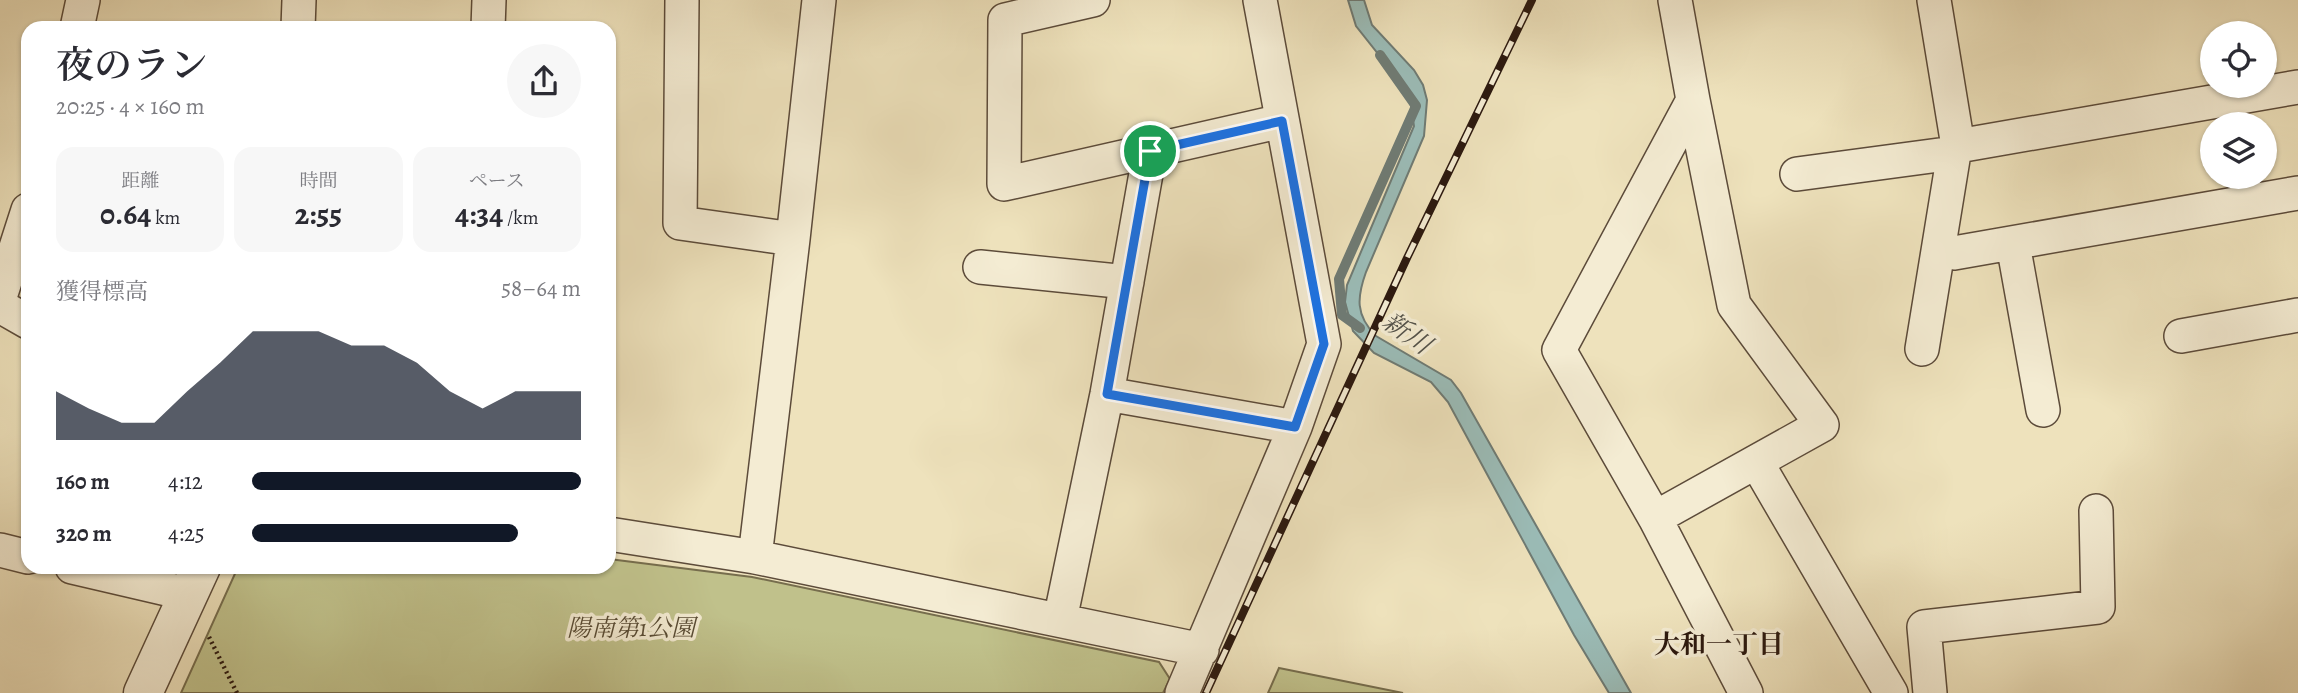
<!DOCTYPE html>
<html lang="ja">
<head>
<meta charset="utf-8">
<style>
	:root { --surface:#fff; --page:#f7f7f7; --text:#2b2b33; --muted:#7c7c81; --accent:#111827 }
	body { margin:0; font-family:Alegreya,"Noto Serif JP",serif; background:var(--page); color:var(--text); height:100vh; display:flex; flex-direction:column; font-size:26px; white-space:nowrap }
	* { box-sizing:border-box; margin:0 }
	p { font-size:23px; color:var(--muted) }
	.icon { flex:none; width:38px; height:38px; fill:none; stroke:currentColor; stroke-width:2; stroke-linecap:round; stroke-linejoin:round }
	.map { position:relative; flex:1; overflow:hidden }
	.drawer { position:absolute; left:21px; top:21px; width:595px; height:553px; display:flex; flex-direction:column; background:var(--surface); border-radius:21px; box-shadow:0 2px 5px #0004 }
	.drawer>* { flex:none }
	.fabs { position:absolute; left:2200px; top:21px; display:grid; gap:14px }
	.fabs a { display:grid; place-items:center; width:77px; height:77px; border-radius:50%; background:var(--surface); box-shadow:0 2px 5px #0004; font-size:35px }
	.pin { position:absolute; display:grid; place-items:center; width:60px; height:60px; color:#fff; margin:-30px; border:4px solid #fff; border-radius:50%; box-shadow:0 2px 7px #0007 }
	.round { display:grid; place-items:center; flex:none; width:74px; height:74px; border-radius:37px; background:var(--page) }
	.summary { display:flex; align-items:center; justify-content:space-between; height:119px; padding:0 35px }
	h1 { font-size:38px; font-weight:600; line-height:52px }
	.stats { display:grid; grid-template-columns:repeat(3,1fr); gap:10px; height:119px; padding:7px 35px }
	.stats div { display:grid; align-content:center; border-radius:18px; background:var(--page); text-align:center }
	.stats b { font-size:30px; font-weight:600 }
	.stats small { font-size:19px; font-weight:400 }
	.stats p { font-size:19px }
	.chart { height:196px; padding:14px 35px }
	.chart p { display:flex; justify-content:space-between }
	.chart svg { width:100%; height:126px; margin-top:7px; fill:var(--accent); opacity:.7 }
	ul { padding:0 35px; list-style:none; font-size:23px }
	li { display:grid; grid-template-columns:112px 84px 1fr; align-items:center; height:52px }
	li i { height:18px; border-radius:9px; background:var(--accent) }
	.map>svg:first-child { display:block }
</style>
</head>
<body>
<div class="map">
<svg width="2298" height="693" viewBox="0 0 2298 693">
	<rect width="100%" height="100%" fill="#eee2bc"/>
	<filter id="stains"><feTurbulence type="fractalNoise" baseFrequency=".00286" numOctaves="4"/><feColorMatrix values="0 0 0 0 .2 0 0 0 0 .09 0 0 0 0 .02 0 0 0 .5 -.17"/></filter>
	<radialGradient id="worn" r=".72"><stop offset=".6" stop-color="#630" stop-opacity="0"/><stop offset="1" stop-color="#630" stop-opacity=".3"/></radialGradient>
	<path fill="#c0c18b" stroke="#766d4d" stroke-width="2" d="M609 559 752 577 1159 662 1170 679 1163 693H181L238 567H609Z
		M1279 668 1403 693H1268Z"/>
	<path fill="#9bbcb7" stroke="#6f7b74" stroke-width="2" d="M1348 0H1364L1372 25 1414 70 1423 85 1427 100 1424 136 1366 272C1357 297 1355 315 1376 336L1451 380 1461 393 1631 693H1609L1574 635 1448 402 1431 382 1374 353 1353 331 1345 302 1347 285 1414 126 1409 93 1356 26Z"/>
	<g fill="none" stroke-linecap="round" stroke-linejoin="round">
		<path stroke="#6f7b74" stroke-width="10" d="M1360 328 1342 315 1339 279 1416 106 1380 55"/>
		<g stroke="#5c4b3a" stroke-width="36">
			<path id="minor" d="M682 0 680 223 793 239
				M819 0 793 239 755 557 1202 650
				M1093 0 1005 20 1004 184 1282 121
				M1934 0 1958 146
				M77 28 83 0
				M298 28 299 0
				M488 28 489 0
				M1693 100 1559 350 1655 518 1746 693
				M1797 174 1954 153 1958 146 2298 87
				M2013 244 2043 410
				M1954 253 2298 193
				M980 267 1127 282
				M0 297 28 210
				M0 306 28 322
				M2181 336 2298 315
				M1922 349 1954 153
				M1107 394 1295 427
				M1757 463 1891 693
				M1655 518 1822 425 1734 305 1693 100 1675 0
				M609 534 755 557
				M0 550 28 557
				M72 567 188 594
				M1060 620 1107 394 1150 151
				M1182 693 1295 427 1324 344 1260 0
				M1930 693 1924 627 2098 607 2096 511"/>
		</g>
		<g stroke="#5c4b3a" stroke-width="41">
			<path id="tertiary" d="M143 693 201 567"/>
		</g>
		<path stroke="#2c190f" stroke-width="4.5" stroke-dasharray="2 3.5" stroke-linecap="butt" d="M209 637 237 693"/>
		<use href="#minor" stroke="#f4ecd3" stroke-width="33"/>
		<use href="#tertiary" stroke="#f4ecd3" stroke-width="38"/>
		<g stroke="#2c190f" stroke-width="8">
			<path id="rail" d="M1206 693 1407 258 1532 0"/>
		</g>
		<use href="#rail" stroke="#f4ecd3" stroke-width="5" stroke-dasharray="16" stroke-linecap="butt"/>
	</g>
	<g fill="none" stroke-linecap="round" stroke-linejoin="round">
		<g stroke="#fff" stroke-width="14">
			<path id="route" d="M1282 121 1324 344 1295 427 1107 394 1150 151Z"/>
		</g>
		<use href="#route" stroke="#1a73e8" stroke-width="9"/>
	</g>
	<g text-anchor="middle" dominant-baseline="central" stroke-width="7" stroke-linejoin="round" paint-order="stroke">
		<g font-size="24" font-style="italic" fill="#584b34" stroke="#f4ecd3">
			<text x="631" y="628">陽南第1公園</text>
		</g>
		<g font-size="26" font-style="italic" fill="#53524a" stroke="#f4ecd3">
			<text transform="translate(1407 333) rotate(35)">新川</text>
		</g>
		<g font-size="26" font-weight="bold" fill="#2c190f" stroke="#f4ecd3">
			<text x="1719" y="644">大和一丁目</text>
		</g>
	</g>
	<rect width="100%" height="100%" filter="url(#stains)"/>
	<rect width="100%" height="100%" fill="url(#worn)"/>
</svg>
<div class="fabs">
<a><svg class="icon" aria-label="locate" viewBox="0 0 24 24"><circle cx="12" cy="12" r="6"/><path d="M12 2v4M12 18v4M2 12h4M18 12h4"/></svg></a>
<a><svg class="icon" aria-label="layers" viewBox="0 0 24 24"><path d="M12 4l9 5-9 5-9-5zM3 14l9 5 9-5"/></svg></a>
</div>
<div class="pin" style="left:1150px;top:151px;background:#1e9e55"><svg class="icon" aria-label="arrive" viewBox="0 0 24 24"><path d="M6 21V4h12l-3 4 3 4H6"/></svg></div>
<section class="drawer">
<div class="summary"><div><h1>夜のラン</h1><p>20:25 · 4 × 160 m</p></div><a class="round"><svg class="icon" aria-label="share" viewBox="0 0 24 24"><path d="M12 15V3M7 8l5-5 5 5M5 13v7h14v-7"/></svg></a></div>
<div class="stats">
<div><p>距離</p><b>0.64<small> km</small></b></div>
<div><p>時間</p><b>2:55</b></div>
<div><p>ペース</p><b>4:34<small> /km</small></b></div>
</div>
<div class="chart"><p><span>獲得標高</span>58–64 m</p>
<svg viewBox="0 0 160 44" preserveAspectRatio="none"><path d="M0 44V27L10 33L20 38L30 38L40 27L50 17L60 6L70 6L80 6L90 11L100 11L110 17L120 27L130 33L140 27L150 27L160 27V44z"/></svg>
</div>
<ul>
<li><b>160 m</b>4:12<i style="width:100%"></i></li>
<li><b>320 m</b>4:25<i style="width:81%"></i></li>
</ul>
</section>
</div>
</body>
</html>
